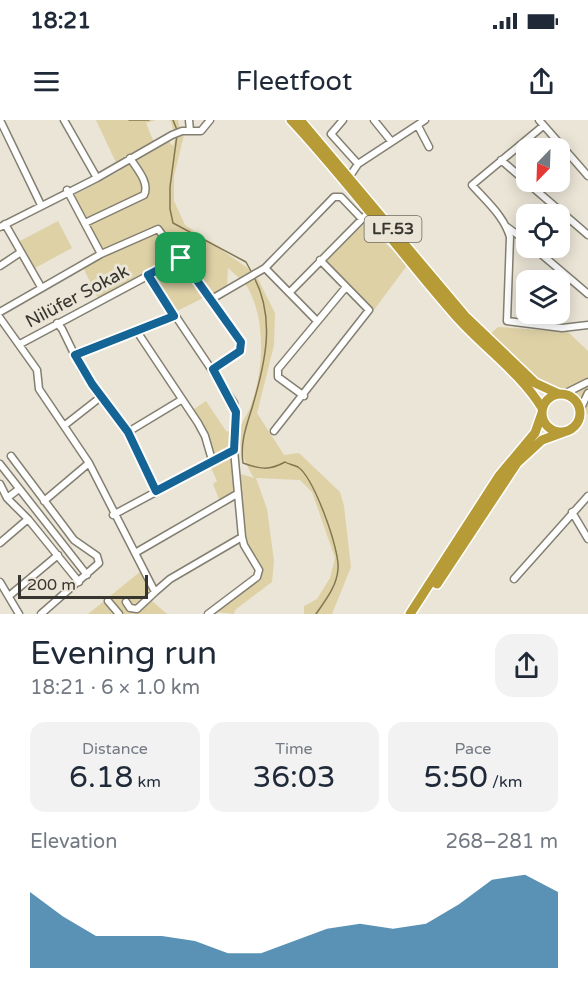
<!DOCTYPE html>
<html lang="en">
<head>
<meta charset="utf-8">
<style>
	:root { --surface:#fff; --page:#f2f2f3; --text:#1f2937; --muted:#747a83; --accent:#156496 }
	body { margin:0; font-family:"Varela Round",sans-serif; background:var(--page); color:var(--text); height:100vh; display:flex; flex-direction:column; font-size:22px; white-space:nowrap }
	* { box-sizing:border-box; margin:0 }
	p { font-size:20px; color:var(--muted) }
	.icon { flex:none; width:33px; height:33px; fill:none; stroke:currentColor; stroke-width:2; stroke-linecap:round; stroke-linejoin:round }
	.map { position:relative; height:494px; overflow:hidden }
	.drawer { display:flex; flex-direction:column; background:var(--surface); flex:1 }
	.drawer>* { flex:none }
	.needle { width:39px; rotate:203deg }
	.tools { position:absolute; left:516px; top:18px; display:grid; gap:12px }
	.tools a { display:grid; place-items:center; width:54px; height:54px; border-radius:12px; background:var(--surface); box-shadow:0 3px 15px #0003; font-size:30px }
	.scale { position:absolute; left:18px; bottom:15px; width:130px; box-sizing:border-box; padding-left:6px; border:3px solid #37352f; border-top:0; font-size:16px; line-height:21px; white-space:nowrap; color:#37352f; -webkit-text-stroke:4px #eae5d6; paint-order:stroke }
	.pin { position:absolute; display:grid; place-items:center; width:51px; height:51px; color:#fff; margin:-26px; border-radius:12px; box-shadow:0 3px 9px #0006 }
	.round { display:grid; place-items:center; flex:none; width:63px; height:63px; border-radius:18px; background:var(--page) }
	.headline { display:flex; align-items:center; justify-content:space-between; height:102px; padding:0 30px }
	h1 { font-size:33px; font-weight:600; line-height:45px }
	.figures { display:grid; grid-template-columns:repeat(3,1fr); gap:9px; height:102px; padding:6px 30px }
	.figures div { display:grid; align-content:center; border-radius:15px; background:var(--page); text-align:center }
	.figures b { font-size:30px; font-weight:600 }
	.figures small { font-size:16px; font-weight:400 }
	.figures p { font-size:16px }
	.chart { height:168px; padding:12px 30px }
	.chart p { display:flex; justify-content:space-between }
	.chart svg { width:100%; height:108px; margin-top:6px; fill:var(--accent); opacity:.7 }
	.status { display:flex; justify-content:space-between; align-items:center; height:42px; padding:0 30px; background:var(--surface); direction:ltr }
	.status svg { height:16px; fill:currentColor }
	header { display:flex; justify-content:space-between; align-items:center; height:78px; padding:0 30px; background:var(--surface); font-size:27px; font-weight:600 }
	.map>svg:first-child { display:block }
</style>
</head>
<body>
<div class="status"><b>18:21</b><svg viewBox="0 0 49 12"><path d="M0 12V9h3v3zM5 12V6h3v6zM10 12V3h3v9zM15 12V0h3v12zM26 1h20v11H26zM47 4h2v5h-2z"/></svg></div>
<header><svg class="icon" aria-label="menu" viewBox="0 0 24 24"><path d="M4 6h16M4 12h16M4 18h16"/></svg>Fleetfoot<svg class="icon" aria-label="share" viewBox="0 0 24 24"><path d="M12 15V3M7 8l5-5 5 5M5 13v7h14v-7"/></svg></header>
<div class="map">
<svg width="588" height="494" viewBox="0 0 588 494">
	<rect width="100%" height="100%" fill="#eae5d6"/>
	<path fill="#ded1a6" d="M96 0H156L146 3 153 20 168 21 173 26 175 19 171 1 168 0H178L181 16 184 15 174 56V81L185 105 255 153 275 193 274 225 257 293 284 335 299 333 340 372 344 386 351 447 332 494H304V486L317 479 330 458 335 438 312 372 300 360 256 358 267 389 274 441 272 462 235 490 234 494 216 492 262 454 257 440 245 420 241 371 219 379 213 364 217 361 207 339 202 315 188 293 206 281 226 311 235 313 237 353 254 358C245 344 236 323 241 306 244 298 249 292 251 285 264 250 266 201 248 168 243 160 234 154 228 148L227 166 177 191 170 193 147 161 101 185 82 145 98 138 68 78 120 51Z
		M58 101 72 128 35 148 20 121Z
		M364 104 408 144 374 190 323 143Z
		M498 207 568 212 588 231V308V295L579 277 542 261 489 215Z
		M141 451 155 477 152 481 167 494H88Z"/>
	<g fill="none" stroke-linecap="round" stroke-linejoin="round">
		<path stroke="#837751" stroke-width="1.5" d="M129 0H149
			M173 0 177 10
			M177 15 170 67V89L173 103 246 142 252 153
			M254 157C276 199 265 244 252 288 246 307 240 323 243 343 259 349 269 351 285 342 288 344 294 345 298 347 314 358 340 430 338 449 337 466 325 481 316 494"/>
		<g stroke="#837f71" stroke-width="9">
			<path id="minor" d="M0 0 41 85
				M64 0 97 58
				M189 0 190 11
				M343 0 331 14 358 44
				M374 0 391 21
				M539 0 588 56
				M418 6 429 27
				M543 6 472 65C486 81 504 96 510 117L507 201 562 208 588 205
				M501 40 588 115
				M348 54 352 53 358 44 425 0
				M67 70 101 134
				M85 103 144 75C150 63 137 49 130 38
				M5 104 41 167
				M0 107 97 58 172 15 182 11H201L210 0
				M507 107 526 121
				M534 128 588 174
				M0 146 21 132
				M265 148 316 200
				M290 172 370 91
				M210 180 265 148 334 77H341L361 98
				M0 192 101 134 158 109 241 222 240 231 213 249
				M0 198 37 250 39 269 89 343 155 472 170 459 242 417 234 330 236 292 234 283 148 155
				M57 203 62 209 82 250 128 312 156 371
				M136 210 198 303 205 316 212 340
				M20 224 181 138
				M75 235 174 196
				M564 274 588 262
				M304 276 278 257V249L346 167
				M580 290 588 273
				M65 305 102 276
				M274 311 369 190 320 140
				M128 312 181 280
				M11 336 74 420 97 436 99 443 41 494
				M0 344 87 455
				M0 364 7 378
				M19 369 7 378 28 399 79 462
				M44 381 89 343
				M572 392 588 419
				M113 395 234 330
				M0 423 28 399
				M135 433 237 374
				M514 459 588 376
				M0 462 19 494
				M9 476 58 435
				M108 481 119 494
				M126 482 130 488 137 489 155 472
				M208 494 257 457 259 450 244 425 242 417"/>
		</g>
		<g stroke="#fff" stroke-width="12">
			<path id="highway" d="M291 0C349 62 399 131 455 195 483 227 520 252 542 288
				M300 0 465 196 535 263 559 274
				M542 293a19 19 0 1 1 38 0a19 19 0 1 1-38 0Z
				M437 464 517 343 542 320 564 312
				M410 494 499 356 535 313 542 293"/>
		</g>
		<use href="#minor" stroke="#fff" stroke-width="6"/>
		<use href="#highway" stroke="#b79b37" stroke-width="9"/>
	</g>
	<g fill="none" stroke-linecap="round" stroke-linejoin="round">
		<g stroke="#fff" stroke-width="12">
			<path id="route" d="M181 138 241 222 240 231 213 249 236 292 234 330 156 371 128 312 92 264 75 235 174 196 148 155Z"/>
		</g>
		<use href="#route" stroke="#156496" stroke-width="8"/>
	</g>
	<g text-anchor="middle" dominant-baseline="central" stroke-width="6" stroke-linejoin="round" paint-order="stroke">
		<rect fill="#eae5d6" stroke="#6d6a61" stroke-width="1.5" x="364.5" y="96" width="57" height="26" rx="4.5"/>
		<g font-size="16" font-weight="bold" fill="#37352f">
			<text x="393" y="109">LF.53</text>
		</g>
		<g font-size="18" fill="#37352f" stroke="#eae5d6">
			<text transform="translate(77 176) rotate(-28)">Nilüfer Sokak</text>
		</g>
	</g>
</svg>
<div class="tools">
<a><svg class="needle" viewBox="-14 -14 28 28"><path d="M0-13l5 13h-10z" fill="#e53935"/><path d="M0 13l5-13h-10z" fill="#747a83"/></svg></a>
<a><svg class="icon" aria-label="locate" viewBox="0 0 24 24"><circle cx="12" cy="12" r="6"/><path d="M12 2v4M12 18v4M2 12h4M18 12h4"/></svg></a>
<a><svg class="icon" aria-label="layers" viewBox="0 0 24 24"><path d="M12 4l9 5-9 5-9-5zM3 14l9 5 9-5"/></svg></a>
</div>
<div class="scale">200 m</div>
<div class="pin" style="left:181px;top:138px;background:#1e9e55"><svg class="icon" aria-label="arrive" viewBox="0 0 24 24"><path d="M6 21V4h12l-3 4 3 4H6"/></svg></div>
</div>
<section class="drawer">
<div class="headline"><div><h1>Evening run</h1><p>18:21 · 6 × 1.0 km</p></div><a class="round"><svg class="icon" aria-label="share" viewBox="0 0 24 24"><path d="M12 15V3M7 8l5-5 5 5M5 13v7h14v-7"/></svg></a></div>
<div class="figures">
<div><p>Distance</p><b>6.18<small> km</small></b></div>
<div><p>Time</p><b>36:03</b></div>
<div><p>Pace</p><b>5:50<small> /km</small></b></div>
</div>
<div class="chart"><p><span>Elevation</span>268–281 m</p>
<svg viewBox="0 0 160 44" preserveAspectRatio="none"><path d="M0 44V13L10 23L20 31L30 31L40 31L50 33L60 38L70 38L80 33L90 28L100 26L110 28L120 26L130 18L140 8L150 6L160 13V44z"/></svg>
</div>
</section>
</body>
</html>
